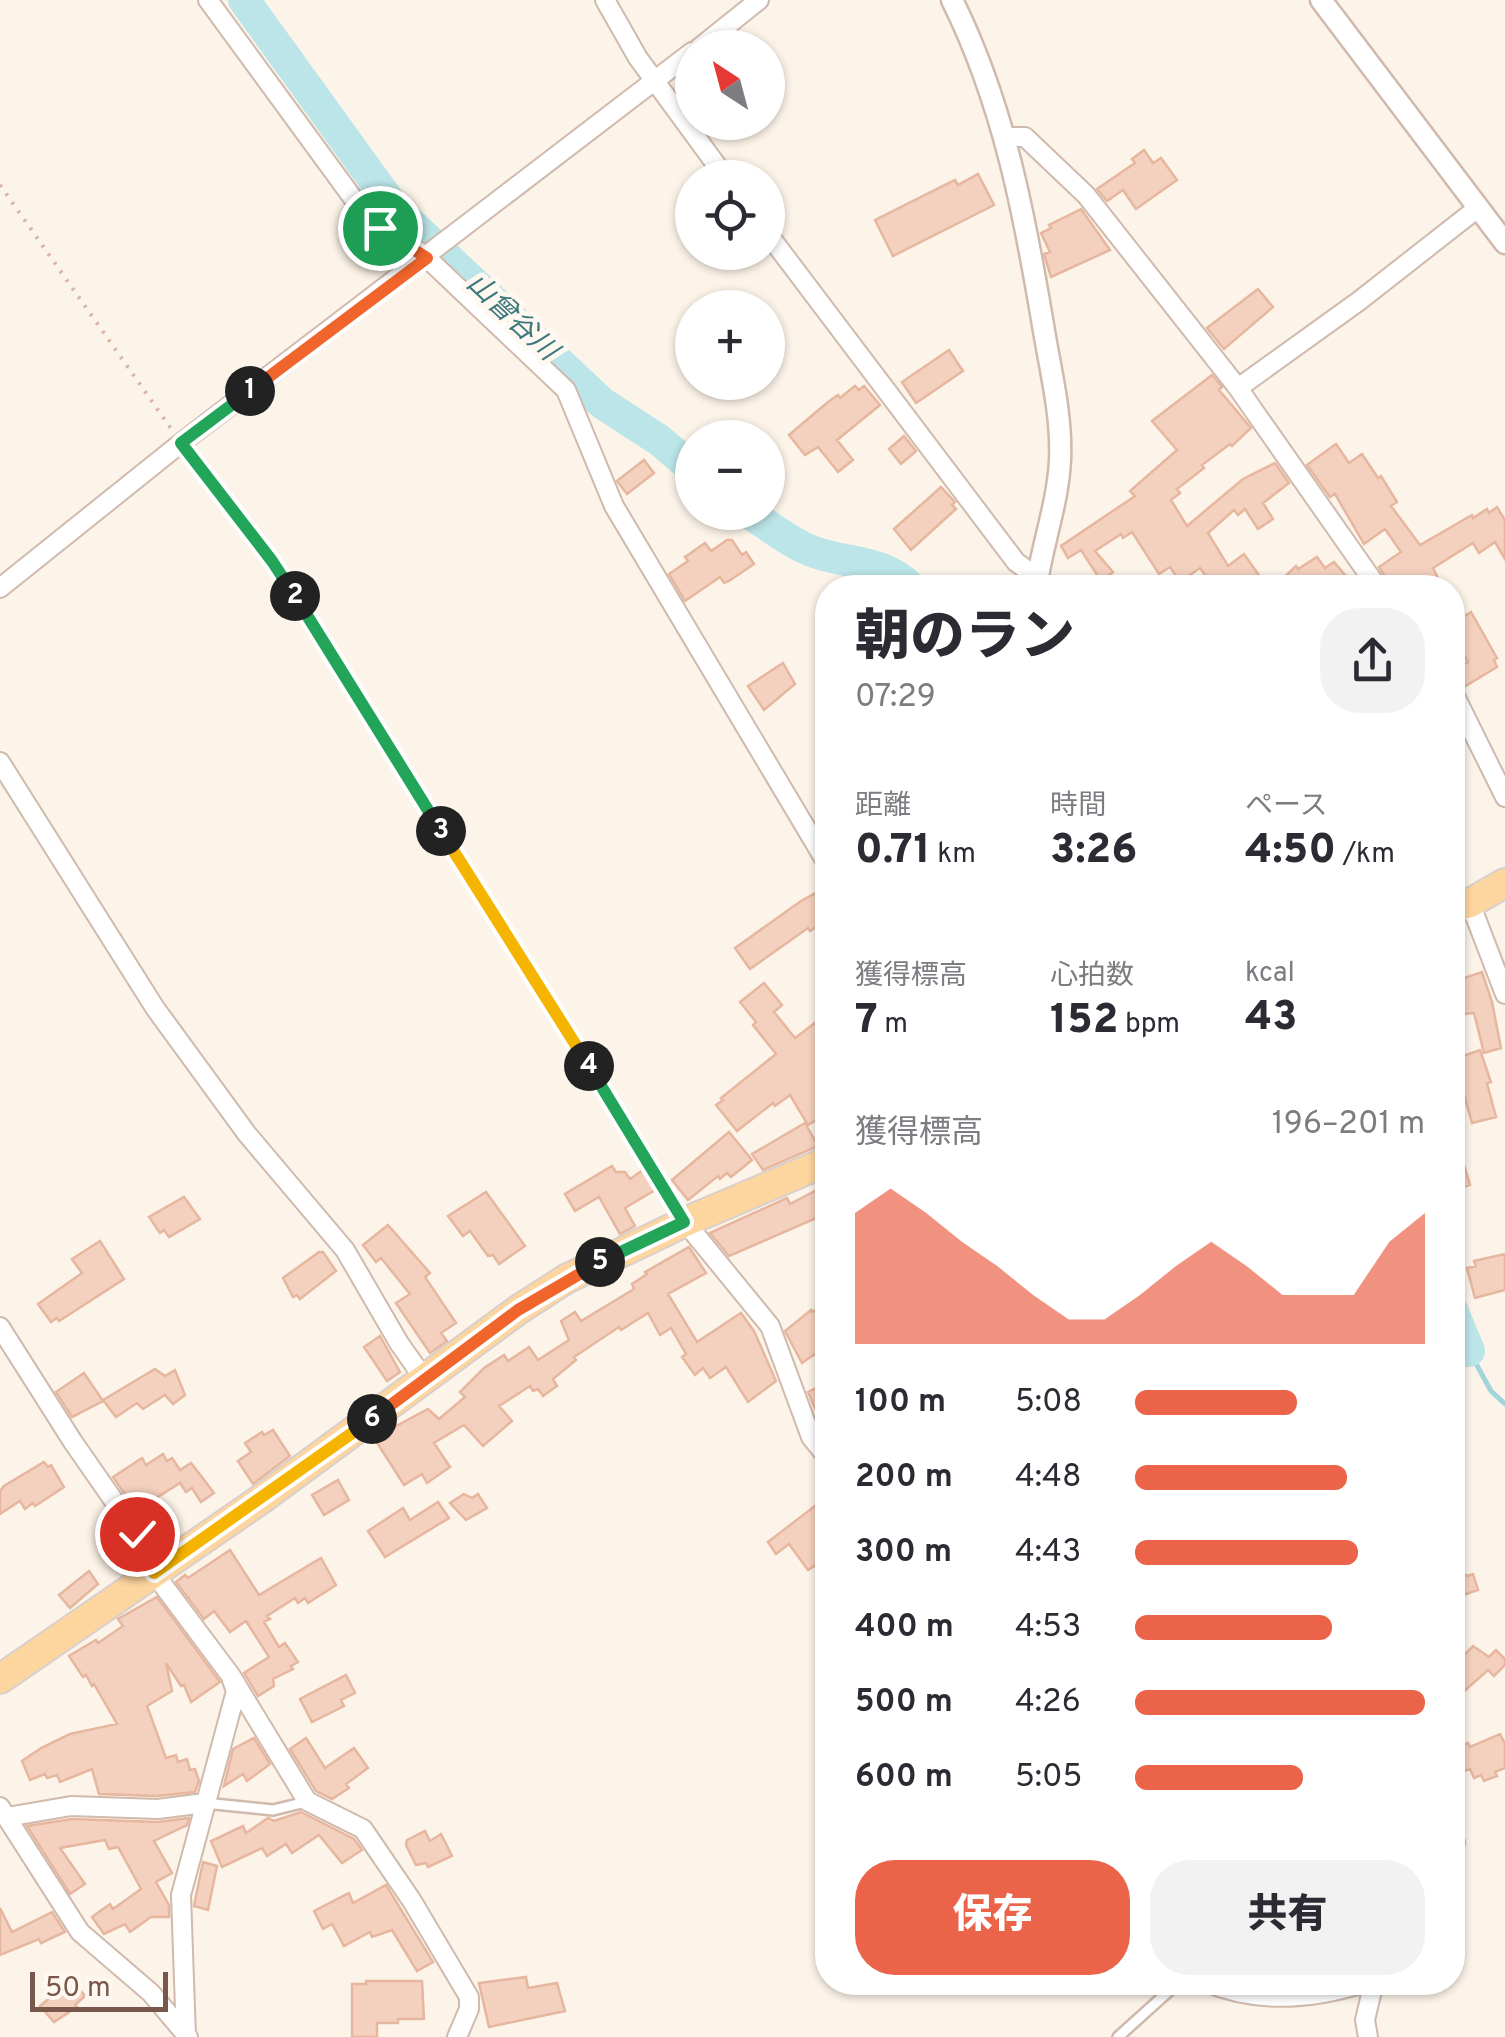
<!DOCTYPE html>
<html lang="ja">
<head>
<meta charset="utf-8">
<style>
	:root { --surface:#fff; --page:#f2f2f3; --text:#2b2b33; --muted:#7c7c81; --accent:#eb644a }
	body { margin:0; font-family:Overpass,"Noto Sans JP",sans-serif; background:var(--page); color:var(--text); height:100vh; display:flex; flex-direction:column; font-size:38px; white-space:nowrap }
	* { box-sizing:border-box; margin:0 }
	p { font-size:32px; color:var(--muted) }
	.icon { flex:none; width:55px; height:55px; fill:none; stroke:currentColor; stroke-width:2; stroke-linecap:round; stroke-linejoin:round }
	.map { position:relative; flex:1; overflow:hidden }
	.details { position:absolute; left:815px; top:575px; width:650px; height:1420px; display:flex; flex-direction:column; background:var(--surface); border-radius:40px; box-shadow:0 2px 8px #0004 }
	.details>* { flex:none }
	.needle { width:65px; rotate:324deg }
	.controls { position:absolute; left:675px; top:30px; display:grid; gap:20px }
	.controls a { display:grid; place-items:center; width:110px; height:110px; border-radius:50%; background:var(--surface); box-shadow:0 2px 8px #0004; font-size:50px }
	.scale { position:absolute; left:30px; bottom:25px; width:138px; box-sizing:border-box; padding-left:10px; border:5px solid #79584b; border-top:0; font-size:28px; line-height:35px; white-space:nowrap; color:#79584b; -webkit-text-stroke:8px #fff8f0; paint-order:stroke }
	.pin { position:absolute; display:grid; place-items:center; width:85px; height:85px; color:#fff; margin:-42px; border:5px solid #fff; border-radius:50%; box-shadow:0 2px 10px #0007 }
	.km { position:absolute; width:50px; height:50px; margin:-25px; border-radius:50%; background:#222; color:#fff; font-size:28px; line-height:50px; text-align:center }
	.round { display:grid; place-items:center; flex:none; width:105px; height:105px; border-radius:40px; background:var(--page) }
	.summary { display:flex; align-items:center; justify-content:space-between; height:170px; padding:0 40px }
	h1 { font-size:55px; font-weight:800; line-height:75px }
	.metrics { display:grid; grid-template-columns:repeat(3,1fr); gap:15px; height:170px; padding:10px 40px }
	.metrics div { display:grid; align-content:center }
	.metrics b { font-size:42px; font-weight:800 }
	.metrics small { font-size:28px; font-weight:400 }
	.metrics p { font-size:28px }
	.chart { height:280px; padding:20px 40px }
	.chart p { display:flex; justify-content:space-between }
	.chart svg { width:100%; height:180px; margin-top:10px; fill:var(--accent); opacity:.7 }
	.button { display:flex; gap:20px; margin-top:auto; padding:20px 40px }
	.button a { flex:1; height:115px; border-radius:40px; background:var(--accent); color:#fff; font-size:40px; font-weight:800; line-height:115px; text-align:center }
	.button a+a { background:var(--page); color:var(--text) }
	ul { padding:0 40px; list-style:none; font-size:32px }
	li { display:grid; grid-template-columns:160px 120px 1fr; align-items:center; height:75px }
	li i { height:25px; border-radius:12px; background:var(--accent) }
	.map>svg:first-child { display:block }
</style>
</head>
<body>
<div class="map">
<svg width="1505" height="2037" viewBox="0 0 1505 2037">
	<rect width="100%" height="100%" fill="#fdf4e9"/>
	<g fill="none" stroke-linecap="round" stroke-linejoin="round">
		<path stroke="#a1d5db" stroke-width="5" d="M1469 1351 1491 1391 1505 1404"/>
		<path stroke="#bbe5e8" stroke-width="32" d="M244 0 395 209 602 403 659 440 692 468
			M748 512C768 525 787 541 809 550 844 565 882 558 911 588
			M1452 1310 1469 1351"/>
	</g>
	<path fill="#f4d1bf" stroke="#e7b69f" stroke-width="2.5" d="M1144 150 1153 163 1161 158 1177 180 1136 209 1123 190 1107 201 1097 189 1135 163 1132 159Z
		M978 174 994 205 893 256 875 220 955 180 958 185Z
		M1081 209 1110 250 1051 277 1044 254 1050 252 1041 233 1051 228 1049 225Z
		M1258 289 1273 307 1224 349 1207 328Z
		M949 350 963 371 916 403 902 382Z
		M1212 375 1222 387 1219 390 1251 428 1232 446 1230 444 1202 465 1204 468 1177 489 1180 493 1171 500 1187 526 1243 479 1275 463 1289 483 1263 503 1273 519 1258 529 1245 509 1238 515 1234 510 1208 533 1228 566 1244 554 1268 588H1214L1200 568 1180 582 1170 567 1159 574 1132 532 1123 538 1121 534 1095 551 1113 572 1101 581 1081 550 1068 558 1061 546 1135 496 1130 491 1177 450 1152 421Z
		M855 386 859 390 864 386 880 405 837 440 853 460 838 472 818 447 805 455 789 435 828 402 838 395 840 398Z
		M904 436 916 451 901 464 889 449Z
		M1336 444 1349 463 1362 454 1378 478 1381 476 1397 502 1391 506 1420 545 1472 515 1473 518 1487 509 1489 513 1497 507 1505 520V559L1495 542 1479 553 1473 543 1433 568 1443 588H1392L1379 567 1401 552 1385 529 1364 544 1335 494 1330 497 1307 465Z
		M644 460 654 473 627 494 617 481Z
		M941 487 955 502 952 505 956 509 911 550 894 529Z
		M727 540H732L742 555 746 552 754 564 729 581 724 583 720 577 685 601 669 574 688 561 685 557 705 543 711 551Z
		M1317 557 1325 568 1334 562 1350 581 1341 588H1273L1296 566 1298 569Z
		M1452 593 1465 616 1471 612 1497 658 1494 660 1497 667 1464 687 1452 678V670L1468 662 1452 635Z
		M783 663 795 684 764 710 748 686Z
		M828 886V919L810 931 808 928 750 969 735 948 801 901Z
		M1482 972 1492 1002 1501 1048 1484 1053 1474 1013 1452 1015V982Z
		M764 983 782 1005 774 1012 795 1038 828 1013V1113L808 1125 790 1095 775 1106 773 1103 737 1131 716 1105 723 1100 721 1098 776 1054 753 1025 756 1022 740 1002Z
		M1480 1050 1491 1082 1487 1083 1496 1117 1472 1123 1462 1087 1452 1090V1060Z
		M805 1123 818 1146 763 1170 752 1154Z
		M729 1132 752 1160 731 1177 727 1173 720 1179 718 1176 688 1200 672 1180Z
		M1452 1139H1456L1470 1185 1452 1190Z
		M612 1166 616 1172H625L630 1179 643 1170 655 1190 625 1208 635 1226 620 1234 599 1197 575 1211 565 1194Z
		M828 1184V1213L729 1256 710 1233 787 1198 790 1204Z
		M486 1192 525 1246 499 1264 493 1255 488 1256 470 1231 463 1236 448 1216Z
		M184 1197 200 1219 169 1237 164 1230 160 1233 149 1217Z
		M388 1225 430 1273 425 1277 456 1323 441 1333 447 1341 430 1353 396 1303 410 1294 381 1258 376 1262 363 1245Z
		M100 1241 124 1279 59 1321 57 1318 51 1322 38 1304 82 1273 72 1259Z
		M689 1247 706 1273 668 1294 697 1342 741 1313 754 1331 776 1381 748 1402 726 1367 710 1378 703 1368 695 1375 682 1357 686 1354 671 1328 660 1335 648 1313 621 1330 619 1327 574 1357 576 1360 553 1379 557 1386 543 1396 538 1389 533 1391 530 1386 499 1406 512 1421 483 1446 464 1425 434 1443 450 1467 427 1483 422 1474 404 1485 374 1438 428 1409 439 1419 465 1397 460 1392 484 1368 504 1355 508 1361 529 1347 538 1360 569 1340 561 1321 575 1312 581 1321 634 1289 632 1284 647 1274 645 1272Z
		M319 1252H323L336 1271 300 1299 297 1295 293 1297 283 1278Z
		M1505 1254V1290L1475 1298 1467 1268 1476 1266 1474 1261Z
		M828 1302V1345L802 1363 785 1331 811 1310 812 1312Z
		M380 1336 400 1372 387 1381 364 1347Z
		M155 1369 165 1376 175 1370 185 1395 173 1404 165 1395 143 1409 137 1403 116 1417 103 1400Z
		M84 1373 103 1401 72 1417 56 1392Z
		M828 1382V1438L808 1392Z
		M273 1430 290 1456 253 1484 238 1461 251 1452 245 1443 262 1432 264 1435Z
		M163 1454 167 1461 172 1458 180 1470 191 1463 214 1493 201 1502 192 1488 186 1492 180 1483 153 1500 150 1495 133 1506 113 1477 142 1458 146 1465Z
		M44 1462 48 1467 51 1465 64 1487 35 1506 33 1503 25 1509 20 1501 0 1514V1491L4 1486Z
		M338 1480 349 1500 324 1515 312 1495Z
		M464 1494 472 1498 478 1494 487 1508 466 1520 450 1503Z
		M828 1496V1557L808 1570 789 1544 776 1554 768 1542Z
		M438 1502 449 1518 385 1557 368 1531 403 1508 410 1520Z
		M230 1550 259 1595 321 1558 336 1585 308 1603 305 1598 298 1603 295 1598 267 1616 270 1619 264 1622 279 1647 285 1643 298 1662 291 1666 293 1669 273 1679 274 1686 258 1696 244 1673 269 1657 246 1621 230 1632 214 1611 204 1619 176 1582 185 1575 188 1578Z
		M1452 1565 1467 1576 1473 1574 1478 1590 1452 1599Z
		M89 1571 98 1584 70 1608 59 1595Z
		M157 1597 220 1682 191 1702 184 1685 181 1686 166 1663 172 1691 147 1706 166 1758 176 1755 178 1762 187 1759 190 1770 195 1769 199 1781 195 1792 157 1796 99 1794 92 1769 60 1782 57 1775 47 1778 45 1774 30 1780 22 1761 41 1748 70 1734 117 1724 94 1684 92 1686 86 1675 83 1677 69 1656 96 1640 98 1643 123 1626 118 1619Z
		M1473 1646 1489 1657 1496 1650 1505 1659V1665L1494 1676 1488 1670 1452 1702V1667Z
		M346 1675 355 1693 341 1700 344 1706 312 1722 300 1699Z
		M1500 1734 1505 1744V1768L1495 1772 1497 1776 1484 1781 1481 1775 1474 1778 1470 1769 1452 1775V1751L1468 1743 1470 1747Z
		M254 1738 270 1764 247 1781 243 1774 224 1786 233 1749Z
		M306 1738 325 1768 354 1748 368 1768 346 1784 349 1788 332 1799 316 1791 290 1749Z
		M301 1812 354 1839 362 1850 342 1863 319 1835 292 1853 286 1844 267 1856 262 1848 222 1867 211 1841 243 1826 246 1833 268 1818 274 1821Z
		M189 1818 187 1825 154 1841 172 1873 156 1882 169 1905V1917H151L130 1932 125 1924 104 1934 92 1917 110 1904 113 1909 141 1889 118 1847 109 1849 105 1840 60 1848 85 1884 70 1894 27 1826 72 1819 158 1822Z
		M425 1831 430 1841 441 1834 452 1856 428 1867 426 1863 416 1865 406 1845 407 1840Z
		M203 1862 217 1866 208 1910 194 1906Z
		M386 1885 433 1962 417 1971 392 1930 372 1937 370 1932 344 1946 332 1924 323 1929 314 1911 349 1893 353 1903Z
		M0 1908 12 1932 52 1912 65 1932 41 1943 39 1939 0 1955Z
		M526 1977 528 1988 557 1983 565 2011 489 2027 479 1983Z
		M72 1980 85 1996 75 2005 77 2007 54 2022 40 2006Z
		M366 1981H422L424 2019H398V2023H377V2037H352V1984H366Z"/>
	<g fill="none" stroke-linecap="round" stroke-linejoin="round">
		<g stroke="#d0baad" stroke-width="14">
			<path id="service" d="M205 1803 273 1810 306 1802
				M1118 2037 1179 1982"/>
		</g>
		<g stroke="#d0baad" stroke-width="22">
			<path id="minor" d="M208 0 358 205 380 227 427 258 566 390 614 506 828 865
				M605 0 638 58 726 178
				M699 48 759 0
				M1006 137H1025L1086 195 1238 388 1378 588
				M768 234 1016 562 1038 578
				M1238 388 1359 301 1479 207
				M0 588 181 443 692 52
				M1452 690 1505 797
				M0 762 155 1008 247 1134 345 1250 399 1343 425 1380
				M1470 903 1505 994
				M685 1222 770 1326 811 1437 828 1458
				M0 1327 73 1442 137 1534 154 1573 231 1676 307 1801 363 1829 412 1901 469 1997V2009L457 2037
				M0 1807 80 1932 151 1993 188 2037
				M7 1817 71 1806 158 1809 205 1803
				M1452 1831 1455 1842 1452 1856
				M1206 1982C1258 2004 1315 1999 1367 1982
				M186 2037 181 1895 236 1691 232 1680
				M1368 2037 1365 2020 1374 1982"/>
		</g>
		<g stroke="#d0baad" stroke-width="25">
			<path id="tertiary" d="M952 0C1004 104 1025 217 1044 331 1051 373 1062 416 1060 460 1058 503 1042 545 1036 588
				M1321 0 1505 243"/>
		</g>
		<g stroke="#d9d0cd" stroke-width="32">
			<path id="primary" d="M1452 908 1470 903 1505 883
				M0 1679 260 1500 518 1310 566 1279 685 1222 828 1161"/>
		</g>
		<path stroke="#dab4a1" stroke-width="4" stroke-dasharray="2.5 8" stroke-linecap="butt" d="M0 185 172 430
			M192 458 283 577 379 736 547 995 672 1201"/>
		<use href="#service" stroke="#fff" stroke-width="9"/>
		<use href="#minor" stroke="#fff" stroke-width="18"/>
		<use href="#tertiary" stroke="#fff" stroke-width="20"/>
		<use href="#primary" stroke="#fdd59f" stroke-width="28"/>
	</g>
	<g fill="none" stroke-linecap="round" stroke-linejoin="round">
		<g stroke="#fff" stroke-width="20">
			<path id="split-1" d="M250 391 427 258 380 228"/>
		</g>
		<g stroke="#fff" stroke-width="20">
			<path id="split-2" d="M250 391 181 443 272 561 295 596"/>
		</g>
		<g stroke="#fff" stroke-width="20">
			<path id="split-3" d="M295 596 441 831"/>
		</g>
		<g stroke="#fff" stroke-width="20">
			<path id="split-4" d="M441 831 589 1066"/>
		</g>
		<g stroke="#fff" stroke-width="20">
			<path id="split-5" d="M589 1066 684 1222 600 1262"/>
		</g>
		<g stroke="#fff" stroke-width="20">
			<path id="split-6" d="M372 1419 518 1310 600 1262"/>
		</g>
		<g stroke="#fff" stroke-width="20">
			<path id="split-7" d="M137 1534 154 1573 372 1419"/>
		</g>
		<use href="#split-1" stroke="#f0652b" stroke-width="12"/>
		<use href="#split-2" stroke="#22a559" stroke-width="12"/>
		<use href="#split-3" stroke="#22a559" stroke-width="12"/>
		<use href="#split-4" stroke="#f5b400" stroke-width="12"/>
		<use href="#split-5" stroke="#22a559" stroke-width="12"/>
		<use href="#split-6" stroke="#f0652b" stroke-width="12"/>
		<use href="#split-7" stroke="#f5b400" stroke-width="12"/>
	</g>
	<g text-anchor="middle" dominant-baseline="central" stroke-width="10" stroke-linejoin="round" paint-order="stroke">
		<g font-size="28" font-style="italic" fill="#3d787e" stroke="#fff8f0">
			<text transform="translate(511 318) rotate(43)">山曾谷川</text>
		</g>
	</g>
</svg>
<div class="controls">
<a><svg class="needle" viewBox="-14 -14 28 28"><path d="M0-13l5 13h-10z" fill="#e53935"/><path d="M0 13l5-13h-10z" fill="#7c7c81"/></svg></a>
<a><svg class="icon" aria-label="locate" viewBox="0 0 24 24"><circle cx="12" cy="12" r="6"/><path d="M12 2v4M12 18v4M2 12h4M18 12h4"/></svg></a>
<a>+</a>
<a>−</a>
</div>
<div class="scale">50 m</div>
<div class="pin" style="left:380px;top:228px;background:#1e9e55"><svg class="icon" aria-label="arrive" viewBox="0 0 24 24"><path d="M6 21V4h12l-3 4 3 4H6"/></svg></div>
<div class="pin" style="left:137px;top:1534px;background:#d93025"><svg class="icon" aria-label="check" viewBox="0 0 24 24"><path d="M5 12l5 5 9-10"/></svg></div>
<b class="km" style="left:250px;top:391px">1</b>
<b class="km" style="left:295px;top:596px">2</b>
<b class="km" style="left:441px;top:831px">3</b>
<b class="km" style="left:589px;top:1066px">4</b>
<b class="km" style="left:600px;top:1262px">5</b>
<b class="km" style="left:372px;top:1419px">6</b>
<section class="details">
<div class="summary"><div><h1>朝のラン</h1><p>07:29</p></div><a class="round"><svg class="icon" aria-label="share" viewBox="0 0 24 24"><path d="M12 15V3M7 8l5-5 5 5M5 13v7h14v-7"/></svg></a></div>
<div class="metrics">
<div><p>距離</p><b>0.71<small> km</small></b></div>
<div><p>時間</p><b>3:26</b></div>
<div><p>ペース</p><b>4:50<small> /km</small></b></div>
</div>
<div class="metrics">
<div><p>獲得標高</p><b>7<small> m</small></b></div>
<div><p>心拍数</p><b>152<small> bpm</small></b></div>
<div><p>kcal</p><b>43</b></div>
</div>
<div class="chart"><p><span>獲得標高</span>196–201 m</p>
<svg viewBox="0 0 160 44" preserveAspectRatio="none"><path d="M0 44V12L10 6L20 12L30 19L40 25L50 32L60 38L70 38L80 32L90 25L100 19L110 25L120 32L130 32L140 32L150 19L160 12V44z"/></svg>
</div>
<ul>
<li><b>100 m</b>5:08<i style="width:56%"></i></li>
<li><b>200 m</b>4:48<i style="width:73%"></i></li>
<li><b>300 m</b>4:43<i style="width:77%"></i></li>
<li><b>400 m</b>4:53<i style="width:68%"></i></li>
<li><b>500 m</b>4:26<i style="width:100%"></i></li>
<li><b>600 m</b>5:05<i style="width:58%"></i></li>
</ul>
<div class="button"><a>保存</a><a>共有</a></div>
</section>
</div>
</body>
</html>
